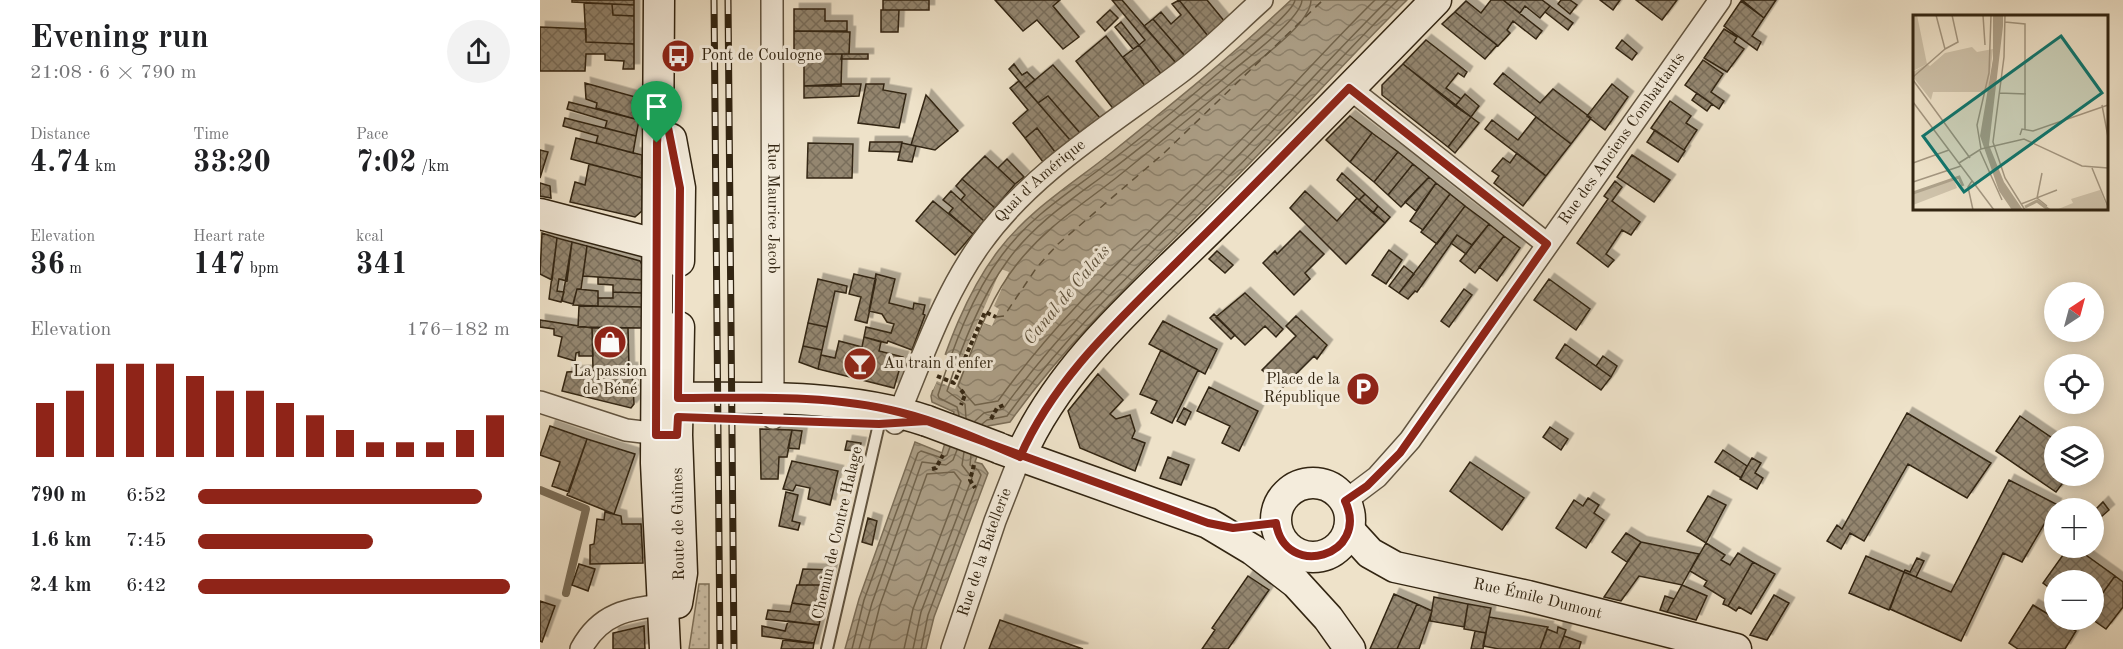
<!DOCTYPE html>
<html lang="en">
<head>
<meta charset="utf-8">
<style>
	:root { --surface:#fff; --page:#f2f2f2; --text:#202124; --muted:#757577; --accent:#8f2418 }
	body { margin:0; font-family:"Old Standard TT",serif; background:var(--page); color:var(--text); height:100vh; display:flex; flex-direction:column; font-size:22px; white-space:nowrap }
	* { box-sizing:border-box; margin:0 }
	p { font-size:20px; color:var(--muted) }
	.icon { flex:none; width:33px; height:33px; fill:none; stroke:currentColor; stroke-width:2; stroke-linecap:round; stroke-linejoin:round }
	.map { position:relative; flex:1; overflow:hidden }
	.side { display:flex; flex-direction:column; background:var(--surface); width:540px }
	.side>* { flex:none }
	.needle { width:39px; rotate:36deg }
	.tools { position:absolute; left:1504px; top:282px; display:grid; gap:12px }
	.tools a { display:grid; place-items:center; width:60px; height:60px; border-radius:50%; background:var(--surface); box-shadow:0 3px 15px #0003; font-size:30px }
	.pin { position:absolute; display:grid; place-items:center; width:51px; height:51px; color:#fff; margin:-62px -26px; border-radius:50% 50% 50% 0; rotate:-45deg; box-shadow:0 0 6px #0007 }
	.pin .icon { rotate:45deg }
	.round { display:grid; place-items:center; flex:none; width:63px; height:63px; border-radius:32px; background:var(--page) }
	.headline { display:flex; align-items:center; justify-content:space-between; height:102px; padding:0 30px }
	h1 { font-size:33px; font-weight:700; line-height:45px }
	.figures { display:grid; grid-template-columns:repeat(3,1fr); gap:9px; height:102px; padding:6px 30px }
	.figures div { display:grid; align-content:center }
	.figures b { font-size:30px; font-weight:700 }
	.figures small { font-size:16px; font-weight:400 }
	.figures p { font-size:16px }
	.chart { height:168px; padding:12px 30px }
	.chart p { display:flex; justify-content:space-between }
	.chart svg { width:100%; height:108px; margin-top:6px; stroke:var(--accent); stroke-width:6 }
	ul { padding:0 30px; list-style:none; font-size:20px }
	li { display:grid; grid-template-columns:96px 72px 1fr; align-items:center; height:45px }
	li i { height:15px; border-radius:8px; background:var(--accent) }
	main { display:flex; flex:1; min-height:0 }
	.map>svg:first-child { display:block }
</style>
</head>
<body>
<main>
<section class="side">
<div class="headline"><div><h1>Evening run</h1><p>21:08 · 6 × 790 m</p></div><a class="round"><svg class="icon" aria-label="share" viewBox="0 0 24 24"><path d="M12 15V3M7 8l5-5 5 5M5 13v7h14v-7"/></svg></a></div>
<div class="figures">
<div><p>Distance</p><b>4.74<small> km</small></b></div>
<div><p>Time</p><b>33:20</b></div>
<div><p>Pace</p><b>7:02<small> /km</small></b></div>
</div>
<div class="figures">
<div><p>Elevation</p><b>36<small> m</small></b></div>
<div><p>Heart rate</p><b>147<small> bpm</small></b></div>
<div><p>kcal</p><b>341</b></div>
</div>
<div class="chart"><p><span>Elevation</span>176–182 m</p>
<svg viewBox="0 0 160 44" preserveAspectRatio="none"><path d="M5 44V22M15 44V17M25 44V6M35 44V6M45 44V6M55 44V11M65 44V17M75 44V17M85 44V22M95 44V27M105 44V33M115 44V38M125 44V38M135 44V38M145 44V33M155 44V27"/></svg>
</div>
<ul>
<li><b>790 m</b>6:52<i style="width:91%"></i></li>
<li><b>1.6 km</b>7:45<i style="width:56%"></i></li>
<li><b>2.4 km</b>6:42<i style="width:100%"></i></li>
</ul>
</section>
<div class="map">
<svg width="1583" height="649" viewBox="0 0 1583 649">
	<defs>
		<pattern id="grass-dots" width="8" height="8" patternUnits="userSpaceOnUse" patternTransform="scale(1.5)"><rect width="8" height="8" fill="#cec2aa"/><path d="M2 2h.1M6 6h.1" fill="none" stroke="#b1a791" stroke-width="1.8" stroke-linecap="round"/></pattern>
		<pattern id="water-waves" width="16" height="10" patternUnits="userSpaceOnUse" patternTransform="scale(1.5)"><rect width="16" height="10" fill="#aea28b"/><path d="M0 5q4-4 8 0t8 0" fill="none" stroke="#8e8470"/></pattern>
		<pattern id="building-cross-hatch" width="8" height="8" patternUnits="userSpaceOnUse" patternTransform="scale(1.5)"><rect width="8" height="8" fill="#948771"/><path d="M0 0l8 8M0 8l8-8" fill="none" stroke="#796e5b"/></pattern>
		<filter id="shadow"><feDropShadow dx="5.5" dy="-5.5" stdDeviation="0" flood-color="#0004"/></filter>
	</defs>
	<rect width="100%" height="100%" fill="#eee2c9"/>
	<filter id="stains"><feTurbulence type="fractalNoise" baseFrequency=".00333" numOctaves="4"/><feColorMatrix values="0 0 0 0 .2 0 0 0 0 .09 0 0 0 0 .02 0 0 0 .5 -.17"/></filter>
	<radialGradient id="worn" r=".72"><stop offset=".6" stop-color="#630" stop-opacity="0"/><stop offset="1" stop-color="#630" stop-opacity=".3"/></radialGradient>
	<path fill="url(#grass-dots)" stroke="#80745e" stroke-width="1.5" d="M159 584H169V649H149Z"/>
	<path fill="url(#water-waves)" stroke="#7c705b" stroke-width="1.5" d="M751 0H867C807 59 752 122 692 181 615 259 534 332 470 422L448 426 435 462 442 464 448 473 394 617 386 649H305L319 599 375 442 402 453 414 412 392 402 391 396C407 347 426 293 458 251 489 210 531 185 571 153 632 104 694 54 751 0Z"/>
	<path fill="#eee2c9" d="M461 269 469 272 454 306 459 309 452 326 444 323 415 389 397 381 393 390 390 389 403 354 421 361Z"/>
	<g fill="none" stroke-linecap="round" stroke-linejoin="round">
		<path stroke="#70644e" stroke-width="1.5" d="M771 0C771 24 717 61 698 77 658 112 617 145 576 178 539 207 506 227 477 264 449 299 434 345 418 386L435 405 458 401C521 313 601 241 677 164 731 111 781 53 835 0
			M419 415 417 407 399 398 398 395C413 347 432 295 462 255 490 217 527 194 564 166 603 137 640 106 677 74 690 63 754 13 755 0
			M426 418 425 404 407 391C422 346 440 298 468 260 495 223 531 200 567 173 609 142 650 107 690 73 706 59 761 19 762 0
			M435 421 444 413 463 409C528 319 609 245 687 167 742 112 793 54 848 0
			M442 424 447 420 467 416C533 325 615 250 695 170 750 114 802 55 858 0
			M312 649 324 600 378 453 381 451 402 458 407 455 410 447
			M319 649 332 603 382 462 406 465 413 460 417 450
			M329 649 340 605 387 474 414 472 421 481 373 609 364 649
			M373 649 381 612 432 478 422 465 424 452
			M381 649 388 615 441 475 438 470 430 465 431 455"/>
		<path stroke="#7c705b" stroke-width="8" d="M0 490 46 509 26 593"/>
		<path stroke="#5d513c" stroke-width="1.5" stroke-dasharray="8 6" stroke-linecap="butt" d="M456 317 464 316 497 267 518 244 623 154 783 0"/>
	</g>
	<path fill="url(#building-cross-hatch)" stroke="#322512" stroke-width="1.5" filter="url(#shadow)" d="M32 0H94V5L32 2Z
		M343 0H389V10H343Z
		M455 0H520L513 6 539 37 523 49 497 20 483 31Z
		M572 0H582L636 63 622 75 599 45 605 40Z
		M639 0H667L685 22 668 36Z
		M639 0 668 36 645 56 613 19 621 12 631 24 641 15 632 4Z
		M951 0H963L1002 31 996 39 973 21 967 30 970 33 958 46 915 12 926 1 941 13Z
		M963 0H1002L1010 6 1000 18 985 6 980 13Z
		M1021 0H1030L1037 5 1030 14 1018 4Z
		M1060 0H1080L1073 10Z
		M1096 0H1137L1122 20Z
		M1202 0H1236L1224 18Z
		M1201 1 1224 18 1212 36 1221 42 1217 50 1184 26Z
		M44 3 72 4 73 15 94 16V44L46 42Z
		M72 4 94 5V16L73 15Z
		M1010 6 1033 23 1028 30 1005 12Z
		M254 9H285V21H307V31H254Z
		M341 10H359L358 32H341Z
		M570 10 578 18 565 31 557 22Z
		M915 12 957 45 945 59 902 24Z
		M613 19 645 56 636 63 604 26Z
		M581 22 599 45 593 49 575 27Z
		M0 27 46 29V42L94 44V69H83L84 61 65 60V54H46L45 71H0Z
		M1184 29 1197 37 1194 42 1204 49 1187 72 1164 58Z
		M254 31 310 32 309 54H254Z
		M566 36 606 87 575 111 536 61Z
		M886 40 927 72 924 77 918 73 906 88 921 99 915 106 863 64Z
		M1082 40 1097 53 1092 60 1076 48Z
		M599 45 622 75 606 87 583 57Z
		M264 54H302L301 86H264Z
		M302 54H328V59H301Z
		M1163 60 1183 74 1171 92 1184 101 1179 109 1145 85Z
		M474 64 482 75 487 72 495 80 485 88 469 69Z
		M863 64 931 117 908 147 842 95V85Z
		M513 65 560 118 540 133 508 96 498 103 485 88Z
		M963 73 1000 103 1013 89 1051 118 1031 144 954 84Z
		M479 81 530 140 515 152 497 128 485 138 473 123 488 110 470 88Z
		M45 83 99 98V120L56 108 57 103 46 99Z
		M301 84H321L319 96 264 98V86Z
		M326 84H344L343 90 366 94 359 128 318 123Z
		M1072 84 1088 97 1065 130 1047 116Z
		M1157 93 1172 104 1167 111 1152 100Z
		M925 94 939 106 931 117 915 106Z
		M386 95 418 131 395 150 371 145Z
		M508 96 540 133 530 140 498 103Z
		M1130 101 1151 116 1146 123 1157 130 1144 150 1111 128Z
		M29 102 99 120 96 136 65 128 67 121 27 109Z
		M810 116 832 133 810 162 786 140Z
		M931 117 939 123 915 153 908 147Z
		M996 117 1031 144 1006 176 945 129 952 120 978 140Z
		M25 118 96 136 93 153 56 143 58 136 23 126Z
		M497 128 515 152 503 162 485 138Z
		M1115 130 1145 151 1138 162 1107 142Z
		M832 133 858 152 834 182 810 162Z
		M36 138 102 155V178L31 159Z
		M330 142H362L360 152 329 151Z
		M268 143 313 144 312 178H267Z
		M362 143 376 146 372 162 358 160Z
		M0 150 8 152 0 178Z
		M858 152 873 164 848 195 834 182Z
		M977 153 1006 176 983 206 954 183 959 176 952 171 963 158 970 163Z
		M1092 155 1130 180 1114 202 1077 177Z
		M445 156 475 184 455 208 422 179Z
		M467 159 484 177 475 184 458 168Z
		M49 164 102 178V211L95 217 30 202 35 182 45 185Z
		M873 164 889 177 861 207 848 195Z
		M802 173 825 194 819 200 797 180Z
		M889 177 896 183 876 211 865 202Z
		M422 179 455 208 444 221 421 200 425 195 416 186Z
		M1075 181 1082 187 1072 201 1100 222 1091 235 1082 230 1066 254 1074 260 1068 267 1037 243 1068 199 1064 196Z
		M0 183 10 186 11 198 0 196Z
		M896 183 910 194 883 230 870 221Z
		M411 191 444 221 433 234 409 213 413 208 403 200Z
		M765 191 797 221 817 198 845 223 806 264 750 208Z
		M825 194 838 206 833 213 819 200Z
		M910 194 925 206 897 244 881 232Z
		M393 201 433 234 415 255 376 221Z
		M838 206 850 217 845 223 833 213Z
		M925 206 949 224 932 245 917 235 877 292 875 291 868 299 859 293Z
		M949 224 964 236 935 273 920 261Z
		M760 231 784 254 765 273 770 279 754 295 723 263 735 251 737 254Z
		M2 233 17 238 12 280 0 274Z
		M917 235 932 245 926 254 911 243Z
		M964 236 980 248 957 281 939 267Z
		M17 238 32 242 27 281 19 279 17 291 24 292 21 302 9 299Z
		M32 242 47 246 41 289H37L33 304 22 301Z
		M47 246 100 261 103 267V280L43 276Z
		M849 250 862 260 846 284 832 275Z
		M677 251 693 265 685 273 669 259Z
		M864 266 874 274 859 293 849 286Z
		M314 274 336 279 327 323 315 320 321 297 309 294Z
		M336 274 355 279 349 303 373 309 374 303 385 305 383 314 385 315 372 350 348 341 347 343 324 337 326 327 351 333 354 324 347 322 342 314 329 311Z
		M58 277 103 280 102 293 73 292V285L58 284Z
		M278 279 307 286 306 293 295 291 287 327 268 323Z
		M1009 279 1050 309 1036 330 994 300Z
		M37 289 58 291V306L33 305Z
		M924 289 932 295 909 327 901 321Z
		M73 292 102 293V307L58 306V298H73Z
		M705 293 743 329 736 337 725 326 705 345 676 317Z
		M39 306 102 307V328L38 327Z
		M674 314 695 335 691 339 670 318Z
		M756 316 787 345 777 359 774 356 742 388 722 370 756 336 746 326Z
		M0 320 52 328 53 356H39V352L36 353 35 361 18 356 22 337 14 335V329L0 327Z
		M623 321 677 349 665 374 609 344Z
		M268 323 287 327 282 350 263 346Z
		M52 328H88L89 368 53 370Z
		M324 337 341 342 339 351 363 357 354 388 278 369 281 355 295 358 299 341 322 347Z
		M1025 344 1071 377 1061 390 1016 358Z
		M263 346 282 350 278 369 259 362Z
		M621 350 658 370 632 423 611 413 617 401 600 394Z
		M1063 356 1077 366 1071 377 1056 366Z
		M89 368H92L94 404 91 408 22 391 27 372Z
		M558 374 583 400 570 414 576 419 590 415 595 431 592 438 605 443 595 471 540 448 528 411Z
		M669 387 718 411 699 451 682 443 690 426 657 411Z
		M644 408 651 412 645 425 637 421Z
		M1367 413 1451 463 1427 498 1368 464 1324 541 1310 533 1301 549 1287 541 1297 525 1302 529Z
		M1480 416 1515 440V476H1528L1516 492 1456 451Z
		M10 426 47 439 29 492 12 486 20 462 0 455Z
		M1010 427 1028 439 1021 450 1003 437Z
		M220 429 252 430 247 457H239L238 479H221Z
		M252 430 262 431 259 449 248 448Z
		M47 439 95 454 74 514 27 495Z
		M307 441 321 443 319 451 305 450Z
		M1183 450 1207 466 1201 478 1175 462Z
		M628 457 649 465 641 485 620 478Z
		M1212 458 1221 463 1215 473 1223 478 1217 489 1200 479Z
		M252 461 298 471 290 505 268 499 270 488 256 485 253 491 243 489Z
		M930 462 984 498 962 530 910 491Z
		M1469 480 1516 504 1482 562 1463 553 1421 641 1350 609 1364 572 1411 592Z
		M246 492 258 495 252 521 260 523 258 530 239 526Z
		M1168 496 1186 505 1166 543 1147 531Z
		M1048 498 1059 505 1054 513 1064 520 1046 548 1016 528 1034 500 1043 506Z
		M1563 502 1569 510 1554 523V511Z
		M65 512 81 516 82 524H101L103 563 50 564V545L54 544 57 519 64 520Z
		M328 518 337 521 332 545 322 542Z
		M1086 533 1101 542 1087 562 1072 552Z
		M1101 542 1159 554 1142 585 1099 576 1081 601 1064 597Z
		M1166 543 1185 555 1181 560 1190 565 1198 553 1213 562 1188 606 1183 604 1185 599 1164 586 1167 581 1150 571Z
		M1528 548H1536L1575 576 1554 605V580H1515V592L1503 583Z
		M1326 556 1364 572 1349 610 1309 593Z
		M1377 558 1384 561 1376 577 1364 572 1365 570 1370 572Z
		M1213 562 1235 574 1211 614 1199 607 1196 611 1188 606Z
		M39 564 55 569 48 591 32 585Z
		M263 569 292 570 288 585H259Z
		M708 576 729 590 688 649H662L675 630 672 628Z
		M1575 576 1583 582V607L1566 629 1553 620 1554 605Z
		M257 585H288L283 607 252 603Z
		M1142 585 1167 596 1156 620 1127 612Z
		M854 594 877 604 857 649H830Z
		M1234 595 1249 603 1227 640 1210 635Z
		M1125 596 1134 599 1127 612 1120 610Z
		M894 597 928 604 924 627 890 621Z
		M0 601 15 606 2 642 0 641Z
		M252 603 283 607 279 625 226 619 228 610 250 612Z
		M877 604 892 611 879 649H857Z
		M928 604 951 608 946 633 924 629Z
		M1493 605 1536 631 1525 649H1478L1469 643Z
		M949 617 1008 627 1000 649H959L943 646Z
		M460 620 543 649H449Z
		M248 621 279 625 274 643 222 636V626L245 631Z
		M104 626 105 649H73V633Z
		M1018 627 1026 630 1019 649H1000L1007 629 1017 633Z
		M935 631 946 633 943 649H931Z
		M1024 636 1041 642 1039 649H1019Z
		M243 640 268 643H274L273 649H241Z"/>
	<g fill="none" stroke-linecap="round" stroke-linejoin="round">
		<g stroke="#615440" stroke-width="14">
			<path id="lane" d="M287 649 339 424"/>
		</g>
		<g stroke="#615440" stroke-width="24">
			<g id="street">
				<path id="s1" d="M232 0 233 418"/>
				<path d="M809 88 1007 244"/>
				<path d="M0 402 86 430 128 435"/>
				<path id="s2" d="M355 423C381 362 402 297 441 243 491 173 569 126 637 75 667 53 694 25 722 0"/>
				<path id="s3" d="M805 501 837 477 870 440 1180 0"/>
				<path d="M41 649C63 608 95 609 137 603"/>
				<path id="s4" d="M412 649 455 521 480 457"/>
			</g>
		</g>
		<g stroke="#322512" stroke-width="33">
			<g id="secondary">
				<path d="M119 0 116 463 125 649"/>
				<path d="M131 139 140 188 139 261"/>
				<path d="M0 214 119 245"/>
				<path d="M120 398C209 398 302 393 387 421"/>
				<path d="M461 449 668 523 713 550 756 583 788 618 810 649"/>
				<path d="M480 457C520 364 605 294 675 224 750 150 823 75 896 0"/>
				<circle cx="773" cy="520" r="37"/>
				<path id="s5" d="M809 530 830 553 855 567 988 596 1196 649"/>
				<path d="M137 603 142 573 137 435 139 327"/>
			</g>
		</g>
		<path stroke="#322512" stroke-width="4" stroke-dasharray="4.5 3" stroke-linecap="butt" d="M397 376 414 383 445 312 456 317
			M421 390 425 395 421 405
			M451 419 457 408 464 405
			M434 465 430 480 435 488
			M392 469 396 468 403 455"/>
		<use href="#lane" stroke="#f4ecdc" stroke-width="10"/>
		<use href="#street" stroke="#f4ecdc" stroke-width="21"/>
		<use href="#secondary" stroke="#f4ecdc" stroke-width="30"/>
		<g stroke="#322512" stroke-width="7">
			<path id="rail" d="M174 0 180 649
				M188 0 194 649"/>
		</g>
		<use href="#rail" stroke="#f4ecdc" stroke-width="4.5" stroke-dasharray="14" stroke-linecap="butt"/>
		<g stroke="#322512" stroke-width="33" stroke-linecap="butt">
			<path id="secondary-bridge" d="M387 421 459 448"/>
		</g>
		<use href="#secondary-bridge" stroke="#f4ecdc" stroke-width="30"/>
	</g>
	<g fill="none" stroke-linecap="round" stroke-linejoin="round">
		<g stroke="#fff" stroke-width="12">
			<path id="route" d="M117 143 116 435H137L138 417 339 424 387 421 668 523 693 528 736 523C745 581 831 556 805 501L827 486 860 453 1007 244 809 88C756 142 703 197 649 250 587 313 516 374 480 457 441 440 400 422 359 412 288 394 211 398 138 398L140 188 121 92 117 143"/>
		</g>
		<use href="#route" stroke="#8f2418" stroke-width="8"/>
	</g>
	<defs>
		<g id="bus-disc" transform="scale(1.725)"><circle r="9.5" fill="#8f2418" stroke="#f4ecdc"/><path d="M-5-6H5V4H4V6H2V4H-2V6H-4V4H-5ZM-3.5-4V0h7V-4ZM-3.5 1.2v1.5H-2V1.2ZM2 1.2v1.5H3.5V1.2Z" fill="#fff"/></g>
		<g id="shop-disc" transform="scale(1.725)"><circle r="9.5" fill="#8f2418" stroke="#f4ecdc"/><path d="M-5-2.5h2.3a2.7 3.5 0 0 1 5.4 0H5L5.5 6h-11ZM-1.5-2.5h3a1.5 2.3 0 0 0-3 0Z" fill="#fff"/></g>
		<g id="bar-disc" transform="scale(1.725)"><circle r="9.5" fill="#8f2418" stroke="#f4ecdc"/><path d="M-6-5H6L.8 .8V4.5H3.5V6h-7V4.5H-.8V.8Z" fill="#fff"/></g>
		<g id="parking-disc" transform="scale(1.725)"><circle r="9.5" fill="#8f2418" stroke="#f4ecdc"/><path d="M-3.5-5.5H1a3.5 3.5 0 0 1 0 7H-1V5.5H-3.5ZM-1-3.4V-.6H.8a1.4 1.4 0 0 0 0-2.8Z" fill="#fff"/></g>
	</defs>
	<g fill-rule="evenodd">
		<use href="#bus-disc" x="138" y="56"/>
		<use href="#shop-disc" x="70" y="342"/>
		<use href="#bar-disc" x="320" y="364"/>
		<use href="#parking-disc" x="823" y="389"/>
	</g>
	<g text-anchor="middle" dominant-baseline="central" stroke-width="6" stroke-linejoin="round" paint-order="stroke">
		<g font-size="16" fill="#322512" stroke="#f4ecdc" text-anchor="start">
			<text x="161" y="56">Pont de Coulogne</text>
			<text x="343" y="364">Au train d'enfer</text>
			<text x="70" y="372" text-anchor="middle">La passion<tspan x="70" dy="18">de Béné</tspan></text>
			<text x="800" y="380" text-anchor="end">Place de la<tspan x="800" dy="18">République</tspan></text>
		</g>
		<g font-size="16" fill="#322512" stroke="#f4ecdc">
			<text stroke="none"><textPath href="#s3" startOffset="458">Rue des Anciens Combattants</textPath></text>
			<text stroke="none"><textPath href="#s2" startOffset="286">Quai d'Amérique</textPath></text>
			<text stroke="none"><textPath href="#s1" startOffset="208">Rue Maurice Jacob</textPath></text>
			<text transform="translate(139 524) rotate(-91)">Route de Guînes</text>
			<text transform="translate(298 533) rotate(-77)">Chemin de Contre Halage</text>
			<text stroke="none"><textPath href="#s4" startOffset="102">Rue de la Batellerie</textPath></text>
			<text stroke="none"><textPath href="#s5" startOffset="206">Rue Émile Dumont</textPath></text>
		</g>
		<g font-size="18" font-style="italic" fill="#5d513c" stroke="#f4ecdc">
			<text transform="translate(527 295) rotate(-50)">Canal de Calais</text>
		</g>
	</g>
	<g transform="translate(1373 15)">
		<rect width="195" height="195" fill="#eee2c9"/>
		<path d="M59 32 64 37 80 34 75 77H20L18 85 0 62V57L14 49 17 51 32 38Z" fill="#cec2aa"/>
		<path d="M0 0H4L14 49 0 56Z" fill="#cec2aa"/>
		<path d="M187 175 195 195H143L160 188 158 184Z" fill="#cec2aa"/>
		<path d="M41 165 44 173 0 190V178Z" fill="#cec2aa"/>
		<path d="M80 0H90V11L76 130 91 167 110 195H99L86 176 67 121 80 44Z" fill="#aea28b"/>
		<path fill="none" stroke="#aea28b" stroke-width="3" d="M70 120 82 43 83 0M0 178 46 162 50 171M112 192 124 186 136 195"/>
		<path fill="none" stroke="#a39680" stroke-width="1.5" d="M70 0 72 30M92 0 91 42 80 127 92 163 112 195M92 7 112 9V114M32 34 45 27 39 0M0 62 32 34 23 0M0 65 57 143M86 78 113 79M0 87 81 195M189 90 195 122M107 120 109 114 120 116 195 90M68 134 64 110 76 58 78 0M67 136 89 185M0 148 36 135M46 148 68 134 111 124 169 151 195 153M179 153 195 192M129 158 124 183 134 191M59 166 55 172 60 195M0 167 48 151M108 189 144 175"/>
		<path fill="#0f766e" fill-opacity="0.15" stroke="#0f766e" stroke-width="3" d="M148 21 189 78 51 177 10 121Z"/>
		<rect width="195" height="195" fill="none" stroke="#322512" stroke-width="3"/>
	</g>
	<rect width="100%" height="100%" filter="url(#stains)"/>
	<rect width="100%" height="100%" fill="url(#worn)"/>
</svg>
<div class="tools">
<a><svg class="needle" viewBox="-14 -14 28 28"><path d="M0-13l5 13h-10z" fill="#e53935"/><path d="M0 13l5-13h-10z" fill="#757577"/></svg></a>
<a><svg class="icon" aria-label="locate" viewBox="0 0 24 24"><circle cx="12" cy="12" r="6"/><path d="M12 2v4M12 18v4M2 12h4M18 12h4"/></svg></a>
<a><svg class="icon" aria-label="layers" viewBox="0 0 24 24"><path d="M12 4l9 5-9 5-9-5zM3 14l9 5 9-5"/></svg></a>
<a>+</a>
<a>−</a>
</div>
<div class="pin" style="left:117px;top:143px;background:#1e9e55"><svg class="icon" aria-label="arrive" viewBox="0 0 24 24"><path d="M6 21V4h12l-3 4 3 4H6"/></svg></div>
</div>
</main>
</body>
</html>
